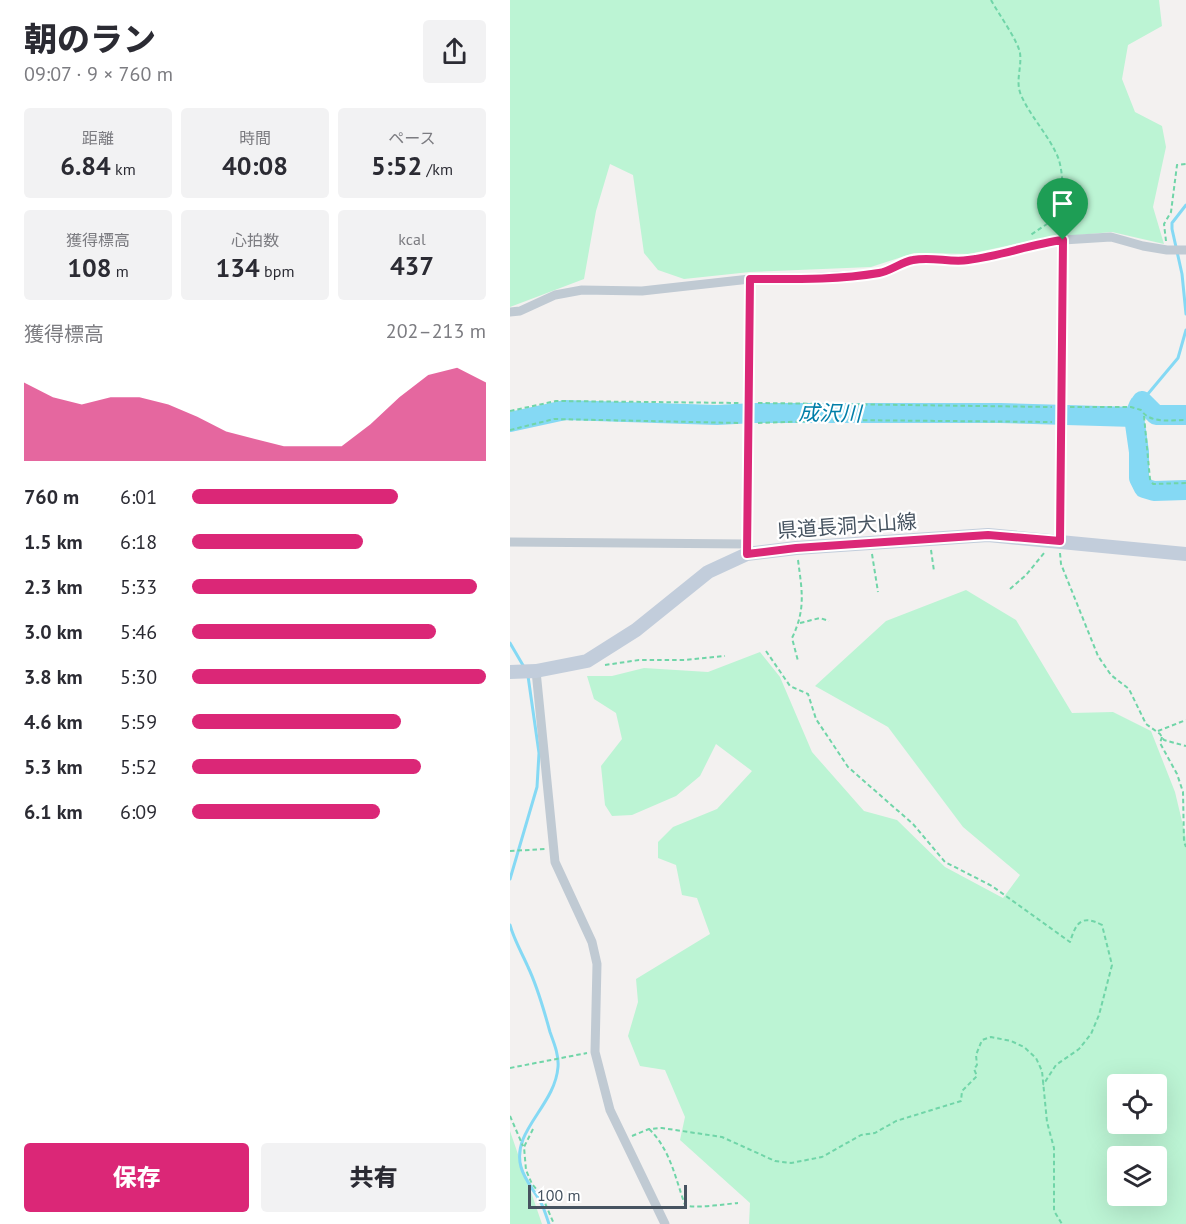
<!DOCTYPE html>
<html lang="ja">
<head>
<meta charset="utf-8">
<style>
	:root { --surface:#fff; --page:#f2f2f3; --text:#2b2b33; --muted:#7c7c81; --accent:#db2777 }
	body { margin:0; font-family:"PT Sans","Noto Sans JP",sans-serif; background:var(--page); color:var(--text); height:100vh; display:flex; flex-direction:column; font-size:22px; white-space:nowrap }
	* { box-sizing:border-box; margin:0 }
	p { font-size:20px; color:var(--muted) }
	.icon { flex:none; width:33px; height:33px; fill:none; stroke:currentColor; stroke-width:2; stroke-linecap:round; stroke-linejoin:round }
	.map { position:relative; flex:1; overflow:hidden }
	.sheet { display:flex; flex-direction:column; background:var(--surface); width:510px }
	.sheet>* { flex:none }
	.buttons { position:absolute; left:597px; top:1074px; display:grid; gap:12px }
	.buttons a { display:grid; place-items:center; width:60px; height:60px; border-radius:6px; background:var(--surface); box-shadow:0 6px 24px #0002; font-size:30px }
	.scale { position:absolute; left:18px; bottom:15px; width:159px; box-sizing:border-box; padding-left:6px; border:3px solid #465360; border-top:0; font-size:16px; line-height:21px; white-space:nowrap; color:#465360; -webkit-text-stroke:4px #fff; paint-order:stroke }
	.pin { position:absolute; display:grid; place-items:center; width:51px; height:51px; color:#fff; margin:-62px -26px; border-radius:50% 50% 50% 0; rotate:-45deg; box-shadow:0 0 6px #0007 }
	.pin .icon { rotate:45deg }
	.round { display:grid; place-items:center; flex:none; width:63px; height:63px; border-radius:6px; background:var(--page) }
	.overview { display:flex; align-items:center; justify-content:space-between; height:102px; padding:0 24px }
	h1 { font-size:33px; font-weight:800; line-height:45px }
	.figures { display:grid; grid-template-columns:repeat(3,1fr); gap:9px; height:102px; padding:6px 24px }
	.figures div { display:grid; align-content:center; border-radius:6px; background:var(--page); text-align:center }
	.figures b { font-size:26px; font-weight:800 }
	.figures small { font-size:16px; font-weight:400 }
	.figures p { font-size:16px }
	.chart { height:168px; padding:12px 24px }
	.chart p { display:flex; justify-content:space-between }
	.chart svg { width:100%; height:108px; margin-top:6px; fill:var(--accent); opacity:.7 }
	.primary-button { display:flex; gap:12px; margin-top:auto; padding:12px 24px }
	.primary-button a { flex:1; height:69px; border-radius:6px; background:var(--accent); color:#fff; font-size:24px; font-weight:800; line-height:69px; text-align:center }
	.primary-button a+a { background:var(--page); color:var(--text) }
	ul { padding:0 24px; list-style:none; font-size:20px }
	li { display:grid; grid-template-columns:96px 72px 1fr; align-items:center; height:45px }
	li i { height:15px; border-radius:8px; background:var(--accent) }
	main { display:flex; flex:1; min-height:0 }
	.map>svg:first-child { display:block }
</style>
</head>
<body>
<main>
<section class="sheet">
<div class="overview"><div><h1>朝のラン</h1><p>09:07 · 9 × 760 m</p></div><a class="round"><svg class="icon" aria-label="share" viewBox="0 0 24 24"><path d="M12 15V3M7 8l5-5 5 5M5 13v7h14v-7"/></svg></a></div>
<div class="figures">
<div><p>距離</p><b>6.84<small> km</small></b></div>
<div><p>時間</p><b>40:08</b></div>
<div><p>ペース</p><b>5:52<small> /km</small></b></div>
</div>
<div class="figures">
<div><p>獲得標高</p><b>108<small> m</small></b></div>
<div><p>心拍数</p><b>134<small> bpm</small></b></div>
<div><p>kcal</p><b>437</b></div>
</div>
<div class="chart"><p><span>獲得標高</span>202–213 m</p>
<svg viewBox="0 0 160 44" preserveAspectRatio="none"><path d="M0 44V12L10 18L20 21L30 18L40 18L50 21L60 26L70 32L80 35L90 38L100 38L110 38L120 29L130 18L140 9L150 6L160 12V44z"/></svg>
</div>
<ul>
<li><b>760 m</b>6:01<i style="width:70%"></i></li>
<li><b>1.5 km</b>6:18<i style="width:58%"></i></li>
<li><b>2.3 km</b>5:33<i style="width:97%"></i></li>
<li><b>3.0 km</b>5:46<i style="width:83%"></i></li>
<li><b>3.8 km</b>5:30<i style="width:100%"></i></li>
<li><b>4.6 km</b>5:59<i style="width:71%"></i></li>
<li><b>5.3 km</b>5:52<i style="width:78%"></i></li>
<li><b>6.1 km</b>6:09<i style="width:64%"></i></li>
</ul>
<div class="primary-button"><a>保存</a><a>共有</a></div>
</section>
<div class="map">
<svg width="676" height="1224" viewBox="0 0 676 1224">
	<rect width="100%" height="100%" fill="#f3f1f0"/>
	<path fill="#bcf4d4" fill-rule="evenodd" d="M0 0H649L652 26 618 45 612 79 625 112 652 126 656 147 643 207 654 244 602 232 534 238 459 254 404 253 361 267 240 272 174 279 148 270 134 253 123 175 100 164 86 211 74 279 0 307Z
		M456 590 506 620 562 713 603 712 641 731 665 792 676 838V1224H239L240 1203 170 1140 175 1117 155 1070 130 1066 118 1036 128 1002 126 979 200 934 187 898 172 895 166 865 148 858V842L163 827 207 809 242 771 206 744 190 776 166 796 122 815 102 816 95 805 91 766 112 739 106 713 84 699 77 676H102L134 668 198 672 250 652 270 677 302 752 354 811 387 820 435 867 493 898 510 875 453 827 378 727 305 686 376 621ZM646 1084V1124H608V1084ZM646 1156V1196H608V1156Z
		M0 1131 32 1224H0Z"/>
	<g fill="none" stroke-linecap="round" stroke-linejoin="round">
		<path stroke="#85d9f4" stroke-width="3" d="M676 205 662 223V229L672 274 676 314
			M632 401 668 358 676 330
			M0 643 14 667
			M0 879 27 787 29 753 18 676
			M0 925C4 940 12 953 18 967 28 988 34 1010 40 1032 44 1043 49 1055 48 1067 45 1106 1 1131 11 1167 15 1182 27 1193 33 1207 35 1212 37 1218 39 1224"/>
		<path stroke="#85d9f4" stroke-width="20" d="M632 401 646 415H676
			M629 405 624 417 629 452V478L634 488 644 491 676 490
			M0 422 55 410 207 415 244 413H490L624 417 632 401"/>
		<path stroke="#70d5a8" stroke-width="2" stroke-dasharray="4.5 3" stroke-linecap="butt" d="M481 0C488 13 508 41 510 53 512 68 505 81 511 95 520 116 537 133 547 155 553 168 552 186 554 201L537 224 519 236
			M656 241 654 224 661 212 667 165 676 164
			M248 403 542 407
			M560 407H621L631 410C640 424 661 420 676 420
			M0 411 46 401 230 403
			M634 416 640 479 643 484 676 483
			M248 423 330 420 542 422
			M0 430 44 419 230 423
			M421 550 424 571
			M550 553 551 564 588 656 601 675 619 689 636 724 650 734 654 740 676 746
			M362 554 368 592
			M288 560C292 591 296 609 282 638L288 661
			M500 589 516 575 535 552
			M290 623 310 618 319 621
			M256 651 280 686 298 694 306 719 338 767 403 824 435 862 482 886 560 942C566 923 571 914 592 925L602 965 589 1015 581 1034 569 1049 546 1065 533 1085
			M95 665 129 660H175L215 656
			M648 731 676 720
			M652 737 650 743 667 774 673 792 674 842 676 847
			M0 851 35 849
			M0 1068 77 1053
			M0 1116 13 1146
			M23 1129 14 1147 16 1170 22 1184 32 1196 44 1224
			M139 1129C160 1149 165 1177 175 1205 183 1209 216 1204 228 1203
			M122 1136 139 1129 152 1128 212 1137 265 1161 281 1163 312 1157 351 1135 365 1133 386 1121 451 1101 452 1091 467 1076 464 1069 467 1065 466 1055 472 1040 481 1037 501 1041 514 1047 526 1058 532 1071 537 1122 544 1148V1211L552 1224"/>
		<path stroke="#c0cad3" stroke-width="9" d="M0 312 10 311 45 295 72 290 132 291 240 279 298 278 371 273 402 260 424 258 456 260 490 255 534 242 553 240 601 237 633 246 657 250H676
			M550 541 553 240
			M0 542 237 544
			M237 554 240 279
			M26 671 45 862 82 942 87 964 85 1052 100 1110 155 1224"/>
		<path stroke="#c2cddb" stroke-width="14" d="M0 672 26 671 77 661 126 630 198 572 237 554 286 548 478 535 676 554"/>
	</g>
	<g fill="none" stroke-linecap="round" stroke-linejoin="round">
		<g stroke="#fff" stroke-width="12">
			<path id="route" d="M553 240 550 541 478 535 286 548 237 554 240 279C282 279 327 280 369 273 381 271 391 262 403 260 422 256 440 263 458 260 491 256 521 244 553 240Z"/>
		</g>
		<use href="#route" stroke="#db2777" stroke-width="8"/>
	</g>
	<g text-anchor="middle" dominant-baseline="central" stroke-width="4.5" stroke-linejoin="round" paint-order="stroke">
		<g font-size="20" fill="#465360" stroke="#fff">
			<text transform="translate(337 526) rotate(-4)">県道長洞犬山線</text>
		</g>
		<g font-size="21" font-style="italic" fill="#027fa9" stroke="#fff">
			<text transform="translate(320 413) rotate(1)">成沢川</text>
		</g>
	</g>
</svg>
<div class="buttons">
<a><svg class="icon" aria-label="locate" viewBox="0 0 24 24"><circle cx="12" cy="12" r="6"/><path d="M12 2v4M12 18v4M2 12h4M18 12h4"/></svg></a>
<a><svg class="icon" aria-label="layers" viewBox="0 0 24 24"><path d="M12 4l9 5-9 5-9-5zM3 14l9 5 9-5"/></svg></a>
</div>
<div class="scale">100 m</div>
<div class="pin" style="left:553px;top:240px;background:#1e9e55"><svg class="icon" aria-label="arrive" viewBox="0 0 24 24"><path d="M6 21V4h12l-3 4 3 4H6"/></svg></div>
</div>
</main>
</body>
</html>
